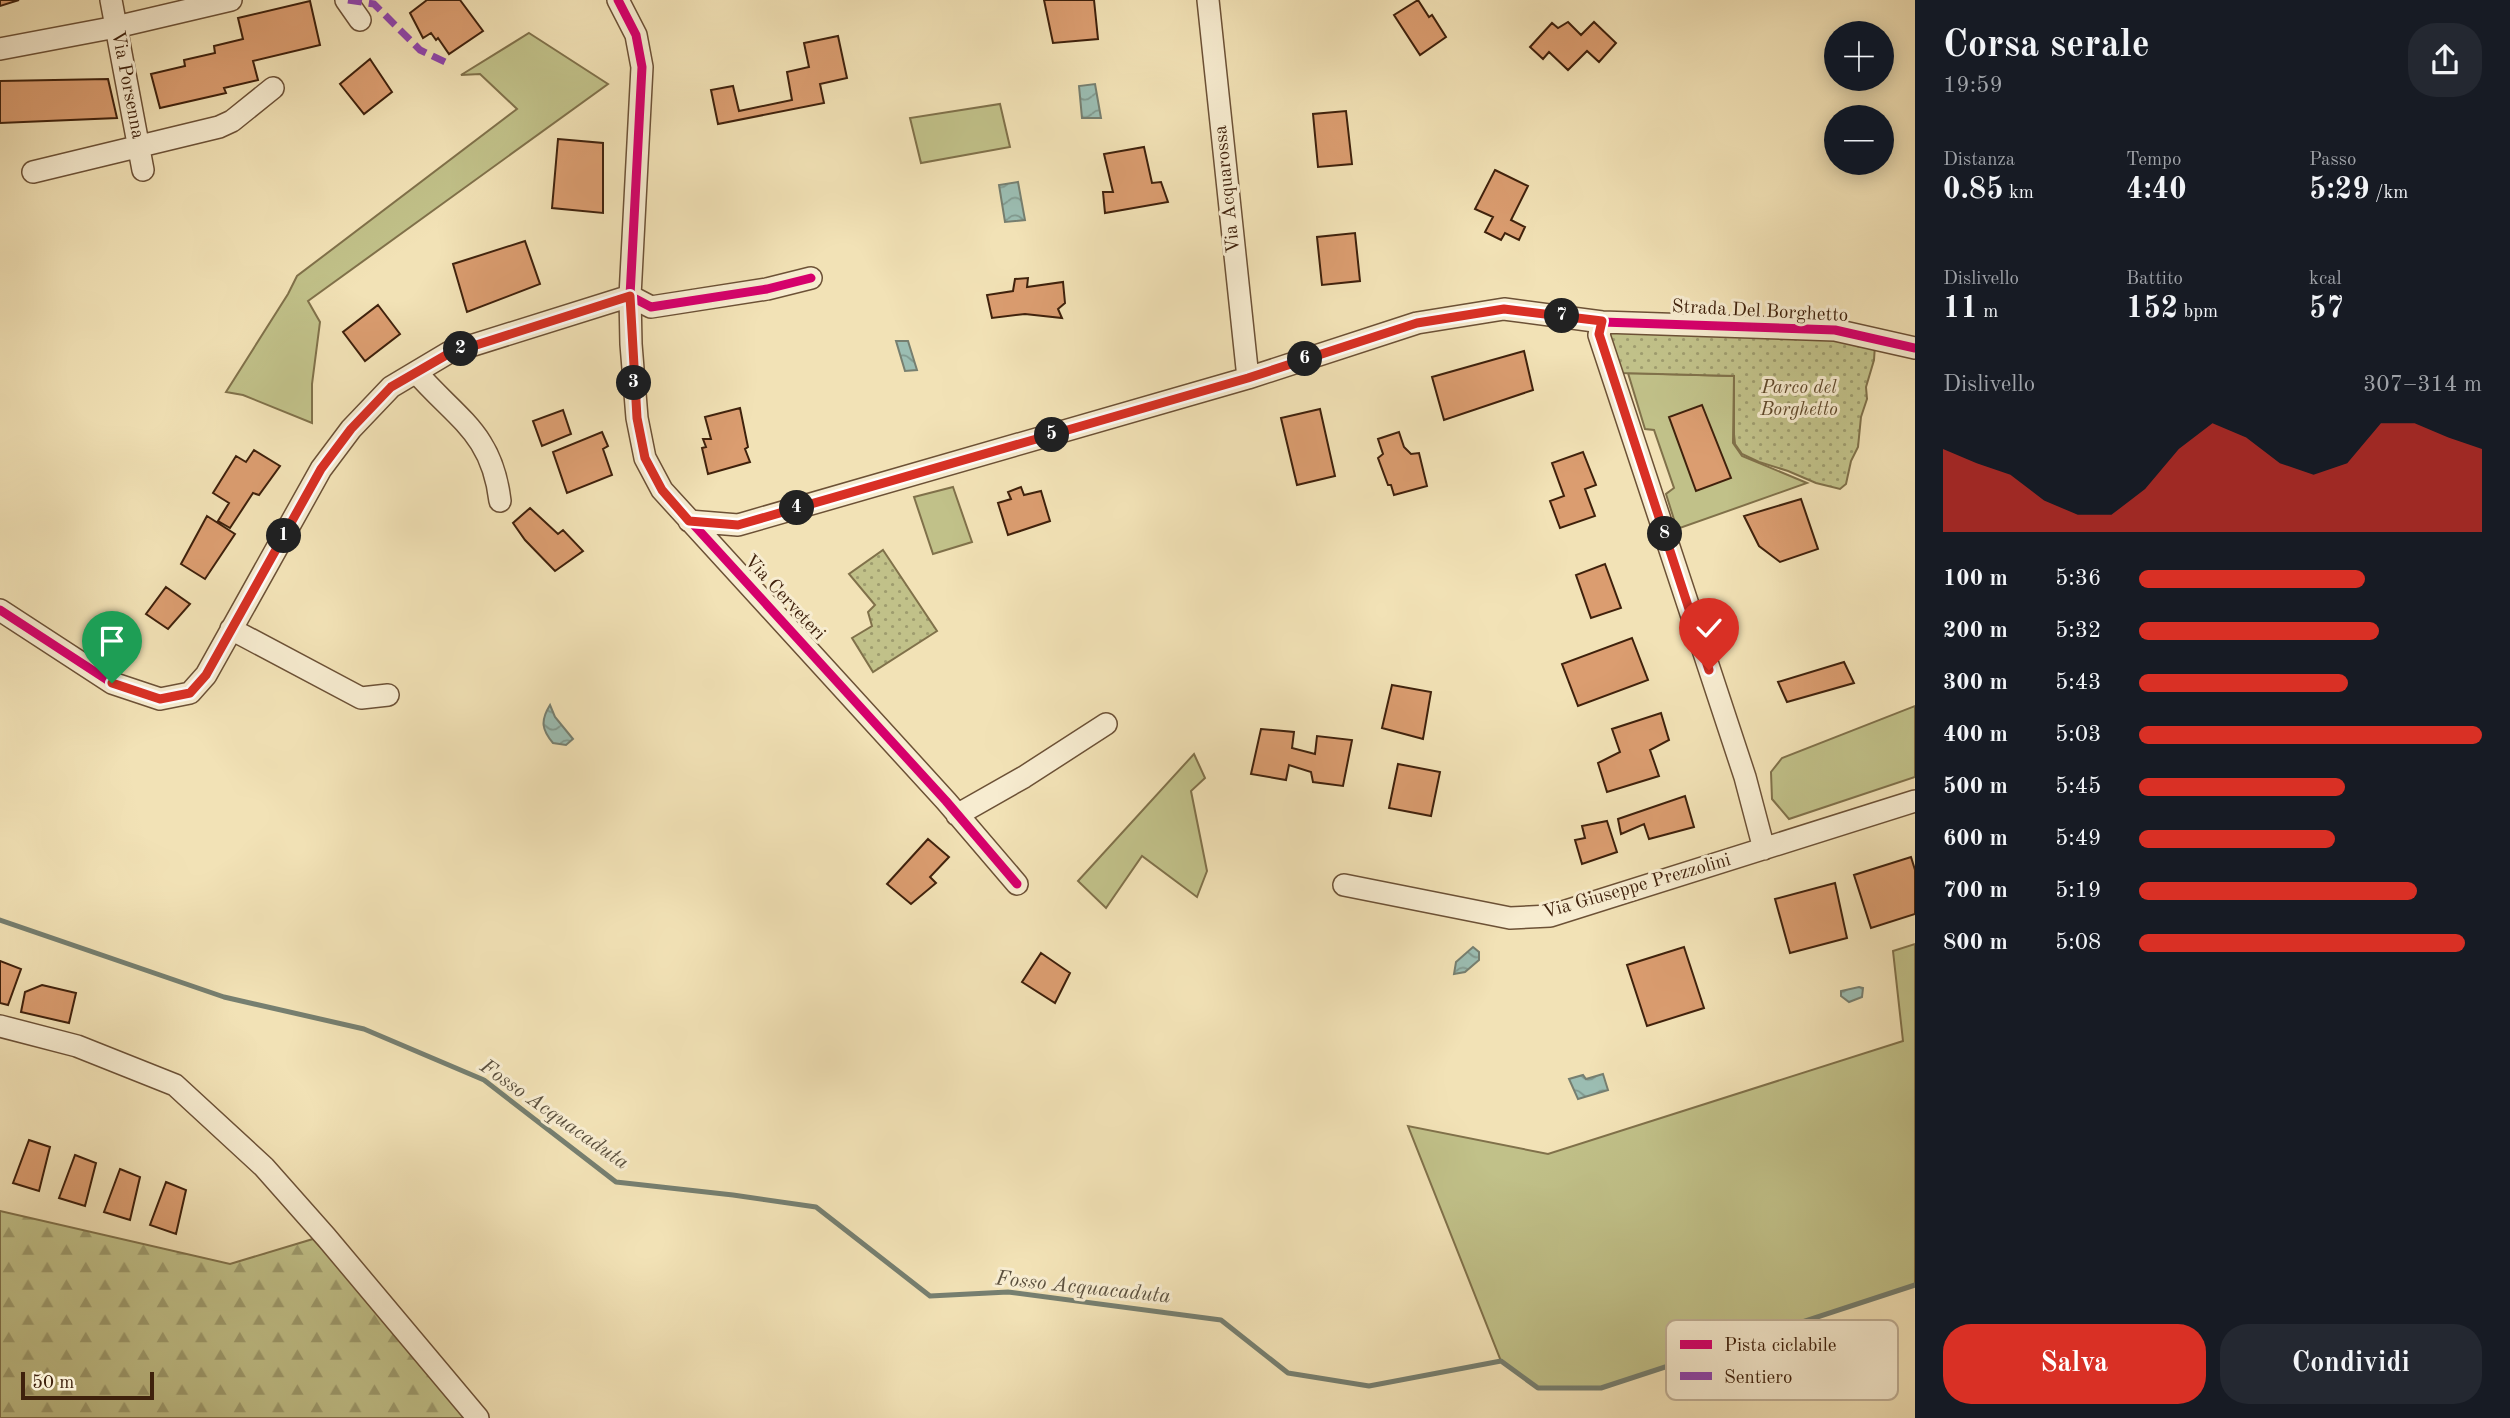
<!DOCTYPE html>
<html lang="it">
<head>
<meta charset="utf-8">
<style>
	:root { --surface:#171b24; --page:#242831; --text:#f1f3f6; --muted:#9ea1a6; --accent:#d93025 }
	body { margin:0; font-family:"Old Standard TT",serif; background:var(--page); color:var(--text); height:100vh; display:flex; flex-direction:column; font-size:26px; white-space:nowrap }
	* { box-sizing:border-box; margin:0 }
	p { font-size:23px; color:var(--muted) }
	.icon { flex:none; width:38px; height:38px; fill:none; stroke:currentColor; stroke-width:2; stroke-linecap:round; stroke-linejoin:round }
	.map { position:relative; flex:1; overflow:hidden }
	.panel { display:flex; flex-direction:column; background:var(--surface); width:595px }
	.panel>* { flex:none }
	.fabs { position:absolute; left:1824px; top:21px; display:grid; gap:14px }
	.fabs a { display:grid; place-items:center; width:70px; height:70px; border-radius:50%; background:var(--surface); box-shadow:0 4px 18px #0003; font-size:35px }
	.scale { position:absolute; left:21px; bottom:18px; width:133px; box-sizing:border-box; padding-left:7px; border:4px solid #3f210c; border-top:0; font-size:19px; line-height:24px; white-space:nowrap; color:#3f210c; -webkit-text-stroke:5px #f7ecd0; paint-order:stroke }
	.pin { position:absolute; display:grid; place-items:center; width:60px; height:60px; color:#fff; margin:-72px -30px; border-radius:50% 50% 50% 0; rotate:-45deg; box-shadow:0 0 7px #0007 }
	.pin .icon { rotate:45deg }
	.km { position:absolute; width:35px; height:35px; margin:-18px; border-radius:50%; background:#222; color:#fff; font-size:19px; line-height:35px; text-align:center }
	.round { display:grid; place-items:center; flex:none; width:74px; height:74px; border-radius:28px; background:var(--page) }
	.head { display:flex; align-items:center; justify-content:space-between; height:119px; padding:0 28px }
	h1 { font-size:38px; font-weight:700; line-height:52px }
	.stats { display:grid; grid-template-columns:repeat(3,1fr); gap:10px; height:119px; padding:7px 28px }
	.stats div { display:grid; align-content:center }
	.stats b { font-size:30px; font-weight:700 }
	.stats small { font-size:19px; font-weight:400 }
	.stats p { font-size:19px }
	.chart { height:196px; padding:14px 28px }
	.chart p { display:flex; justify-content:space-between }
	.chart svg { width:100%; height:126px; margin-top:7px; fill:var(--accent); opacity:.7 }
	.primary-button { display:flex; gap:14px; margin-top:auto; padding:14px 28px }
	.primary-button a { flex:1; height:80px; border-radius:28px; background:var(--accent); color:#fff; font-size:28px; font-weight:700; line-height:80px; text-align:center }
	.primary-button a+a { background:var(--page); color:var(--text) }
	ul { padding:0 28px; list-style:none; font-size:23px }
	li { display:grid; grid-template-columns:112px 84px 1fr; align-items:center; height:52px }
	li i { height:18px; border-radius:9px; background:var(--accent) }
	main { display:flex; flex:1; min-height:0 }
	.map>svg:first-child { display:block }
</style>
</head>
<body>
<main>
<div class="map">
<svg width="1915" height="1418" viewBox="0 0 1915 1418">
	<defs>
		<pattern id="forest-firs" width="22" height="20" patternUnits="userSpaceOnUse" patternTransform="scale(1.75)"><rect width="22" height="20" fill="#c1c189"/><path d="M5 1l3.5 6h-7zM16 11l3.5 6h-7z" fill="#9e9c6e"/></pattern>
		<pattern id="park-dots" width="8" height="8" patternUnits="userSpaceOnUse" patternTransform="scale(1.75)"><rect width="8" height="8" fill="#c1c189"/><path d="M2 2h.1M6 6h.1" fill="none" stroke="#9e9c6e" stroke-width="1.8" stroke-linecap="round"/></pattern>
		<pattern id="water-waves" width="16" height="10" patternUnits="userSpaceOnUse" patternTransform="scale(1.75)"><rect width="16" height="10" fill="#9bbdb2"/><path d="M0 5q4-4 8 0t8 0" fill="none" stroke="#80998f"/></pattern>
	</defs>
	<rect width="100%" height="100%" fill="#f2e2b6"/>
	<filter id="stains"><feTurbulence type="fractalNoise" baseFrequency=".00286" numOctaves="4"/><feColorMatrix values="0 0 0 0 .2 0 0 0 0 .09 0 0 0 0 .02 0 0 0 .5 -.17"/></filter>
	<radialGradient id="worn" r=".72"><stop offset=".6" stop-color="#630" stop-opacity="0"/><stop offset="1" stop-color="#630" stop-opacity=".3"/></radialGradient>
	<path fill="#c1c189" stroke="#80714a" stroke-width="2" d="M529 33 608 84 308 301 320 322 312 384V423L243 395 226 392 288 294 297 276 517 109 480 74 461 75Z
		M1000 104 1010 147 921 163 910 118Z
		M1628 373 1734 376 1733 443 1742 456 1807 483 1677 529 1666 494 1674 488 1654 430 1645 429Z
		M953 487 972 542 933 554 914 497Z
		M1915 706V777L1789 819 1772 799 1771 772 1782 758Z
		M1194 754 1205 778 1191 791 1207 871 1197 897 1142 856 1106 908 1078 881Z
		M1915 944V1285L1601 1388H1538L1501 1361 1408 1126 1548 1154 1903 1041 1893 951Z"/>
	<path fill="url(#forest-firs)" stroke="#80714a" stroke-width="2" d="M0 1211 230 1264 313 1239 477 1418H0Z"/>
	<path fill="url(#park-dots)" stroke="#80714a" stroke-width="2" d="M1606 326 1833 337 1875 345 1874 360 1866 387 1867 399 1861 417 1858 447 1851 461 1846 484 1840 489 1816 483 1788 471 1759 462 1742 454 1735 444 1734 434V376L1620 373Z
		M883 550 937 631 873 672 852 638 872 626 868 612 875 605 849 574Z"/>
	<path fill="url(#water-waves)" stroke="#767f70" stroke-width="2" d="M1095 84 1101 118H1082L1079 86Z
		M1018 182 1025 220 1005 222 999 185Z
		M896 341H908L917 370 905 371Z
		M550 705 555 717 573 739 566 745 553 743C542 730 540 721 550 705Z
		M1473 947 1479 952V960L1465 972 1454 974 1456 962Z
		M1859 987 1863 988 1862 997 1849 1002 1841 996V991Z
		M1603 1074 1608 1090 1578 1099 1569 1079 1583 1075 1586 1079Z"/>
	<g fill="none" stroke-linecap="round" stroke-linejoin="round">
		<path stroke="#767f70" stroke-width="5" d="M0 920 224 997 364 1029 484 1080 616 1182 733 1195 816 1207 930 1296 1008 1292 1221 1320 1288 1373 1369 1386 1501 1361 1538 1388H1601L1915 1285"/>
	</g>
	<path fill="#db9d70" stroke="#3f210c" stroke-width="2" d="M0 0H19L0 6Z
		M427 0H460L483 31 449 54 438 38 436 40 431 33 423 38 410 13Z
		M1044 0H1094L1098 39 1053 43Z
		M1418 0 1429 17 1432 15 1446 37 1420 55 1394 15Z
		M310 1 320 45 253 61 258 80 224 88 226 93 160 108 151 74 185 66 184 60 215 53 214 46 243 39 238 18Z
		M1568 22 1581 35 1594 22 1616 43 1599 62 1587 51 1568 70 1549 52 1543 59 1530 47 1552 23 1558 28Z
		M838 36 847 78 820 84 824 103 718 124 711 90 733 86 739 111 792 100 787 72 809 67 804 43Z
		M370 59 392 92 364 114 340 84Z
		M108 79 117 118 0 123V81Z
		M1346 111 1352 164 1318 167 1313 114Z
		M558 139 603 143V213L552 208Z
		M1144 147 1152 183 1161 182 1168 202 1105 213 1103 192H1113L1104 154Z
		M1495 170 1528 186 1511 220 1525 227 1519 240 1505 233 1501 240 1485 232 1493 217 1475 209Z
		M1355 233 1360 281 1322 285 1317 237Z
		M525 241 540 284 467 312 453 264Z
		M1028 278 1027 287 1063 282 1065 303 1058 309 1062 318 1025 314 992 318 987 295 1013 291 1015 279Z
		M378 305 400 334 365 361 343 332Z
		M1524 351 1533 390 1444 420 1432 377Z
		M1702 405 1731 478 1696 491 1669 417Z
		M740 408 748 447 745 449 750 462 708 474 702 448 706 447 703 439H711L705 417Z
		M1320 409 1335 476 1297 485 1281 418Z
		M563 410 571 434 542 446 533 421Z
		M602 432 608 446 603 449 612 475 567 493 553 452Z
		M1399 432 1404 447 1411 454 1419 453 1427 486 1394 495 1391 485H1388L1378 458 1383 454 1378 439Z
		M254 450 280 466 259 495 253 493 230 528 218 521 229 503 213 493 236 456 246 462Z
		M1583 452 1596 485 1585 489 1595 516 1560 528 1550 501 1564 496 1552 463Z
		M1021 487 1024 495 1041 491 1050 521 1008 535 998 503 1011 499 1008 492Z
		M1801 499 1818 549 1780 562 1759 546 1744 516Z
		M530 508 558 534 563 530 583 551 555 571 525 540 513 523Z
		M207 516 235 534 205 579 181 564Z
		M1605 564 1621 608 1591 618 1576 575Z
		M166 587 190 604 168 629 146 614Z
		M1632 638 1648 680 1578 706 1562 664Z
		M1844 662 1854 683 1787 702 1778 682Z
		M1392 685 1431 692 1423 739 1382 728Z
		M1661 713 1669 740 1650 750 1659 776 1607 792 1598 763 1620 752 1612 729Z
		M1261 729 1294 732 1292 748 1315 754 1317 736 1352 740 1343 786 1313 782 1311 772 1289 765 1286 780 1251 774Z
		M1398 764 1440 772 1431 816 1389 808Z
		M1685 796 1694 827 1649 839 1644 824 1621 834 1618 819Z
		M1607 821 1617 852 1582 864 1575 840 1585 838 1582 826Z
		M928 839 949 857 930 877 936 883 911 904 887 884Z
		M1911 857 1915 870V914L1871 928 1854 875Z
		M1835 883 1847 938 1790 953 1775 899Z
		M1684 947 1704 1008 1647 1026 1627 965Z
		M1041 953 1070 973 1055 1003 1022 982Z
		M0 961 21 969 8 1005 0 1003Z
		M42 985 76 993 69 1023 21 1012 25 992Z
		M29 1140 50 1147 39 1191 13 1183Z
		M75 1155 96 1163 85 1206 59 1198Z
		M120 1169 140 1177 130 1220 104 1212Z
		M166 1182 186 1190 176 1234 150 1225Z"/>
	<g fill="none" stroke-linecap="round" stroke-linejoin="round">
		<g stroke="#6c5136" stroke-width="24">
			<path id="minor" d="M111 0 143 170
				M346 0 360 20
				M618 0 636 35 642 67 630 296 631 344 637 418 645 458 662 490 946 801 1017 884
				M1208 0 1248 378
				M0 49 116 27 231 0
				M33 172 219 127 232 121 273 88
				M1602 322 1599 335 1745 777 1764 849
				M416 372C457 419 492 433 500 501
				M689 521 738 525 1248 378 1417 323 1504 309 1602 322 1835 330 1915 348
				M0 610 112 683 160 699 190 693 206 675 321 469 351 429 391 387 448 353 630 296 651 307 767 289 811 278
				M231 629 361 698 388 695
				M957 815 1024 777 1106 724
				M1344 885 1510 918 1550 916 1915 801
				M0 1026 77 1046 175 1085 264 1167 326 1237 478 1418"/>
		</g>
		<use href="#minor" stroke="#f7ecd0" stroke-width="21"/>
		<path stroke="#8e44ad" stroke-width="7" stroke-dasharray="14 7" stroke-linecap="butt" d="M348 0 374 4 420 50 445 62"/>
		<g stroke="#f7ecd0" stroke-width="13">
			<path id="cycleway" d="M618 0 636 35 642 67 630 296 631 344 637 418 645 458 662 490 946 801 1017 884
				M689 521 738 525 1248 378 1417 323 1504 309 1602 322 1835 330 1915 348
				M0 610 112 683 160 699 190 693 206 675 321 469 351 429 391 387 448 353 630 296 651 307 767 289 811 278"/>
		</g>
		<use href="#cycleway" stroke="#d6006c" stroke-width="9"/>
	</g>
	<g fill="none" stroke-linecap="round" stroke-linejoin="round">
		<g stroke="#fff" stroke-width="14">
			<path id="route" d="M112 683 160 699 190 693 206 675 321 469 351 429 391 387 448 354 630 296 637 418 645 458 662 490 689 521 738 525 1248 378 1417 323 1504 309 1602 321 1599 334 1709 670"/>
		</g>
		<use href="#route" stroke="#d93025" stroke-width="9"/>
	</g>
	<g text-anchor="middle" dominant-baseline="central" stroke-width="6" stroke-linejoin="round" paint-order="stroke">
		<g font-size="19" fill="#3f210c" stroke="#f7ecd0">
			<text transform="translate(127 85) rotate(79)">Via Porsenna</text>
			<text transform="translate(1228 189) rotate(-96)">Via Acquarossa</text>
			<text transform="translate(1760 312) rotate(3)">Strada Del Borghetto</text>
			<text transform="translate(784 598) rotate(47)">Via Cerveteri</text>
			<text transform="translate(1637 887) rotate(-16)">Via Giuseppe Prezzolini</text>
		</g>
		<g font-size="19" font-style="italic" fill="#60492b" stroke="#f7ecd0">
			<text x="1799" y="388">Parco del<tspan x="1799" dy="22">Borghetto</tspan></text>
		</g>
		<g font-size="21" font-style="italic" fill="#5b503e" stroke="#f7ecd0">
			<text transform="translate(554 1115) rotate(35)">Fosso Acquacaduta</text>
			<text transform="translate(1083 1288) rotate(6)">Fosso Acquacaduta</text>
		</g>
	</g>
	<rect x="1666" y="1320" width="232" height="80" rx="10" fill="#f7ecd0" stroke="#c0af95" stroke-width="2"/>
	<rect x="1680" y="1340" width="32" height="9" fill="#d6006c"/>
	<rect x="1680" y="1372" width="32" height="8" fill="#8e44ad"/>
	<g font-size="19" fill="#3f210c">
		<text x="1724" y="1351">Pista ciclabile</text>
		<text x="1724" y="1383">Sentiero</text>
	</g>
	<rect width="100%" height="100%" filter="url(#stains)"/>
	<rect width="100%" height="100%" fill="url(#worn)"/>
</svg>
<div class="fabs">
<a>+</a>
<a>−</a>
</div>
<div class="scale">50 m</div>
<div class="pin" style="left:112px;top:683px;background:#1e9e55"><svg class="icon" aria-label="arrive" viewBox="0 0 24 24"><path d="M6 21V4h12l-3 4 3 4H6"/></svg></div>
<div class="pin" style="left:1709px;top:670px;background:#d93025"><svg class="icon" aria-label="check" viewBox="0 0 24 24"><path d="M5 12l5 5 9-10"/></svg></div>
<b class="km" style="left:284px;top:536px">1</b>
<b class="km" style="left:461px;top:349px">2</b>
<b class="km" style="left:634px;top:383px">3</b>
<b class="km" style="left:797px;top:508px">4</b>
<b class="km" style="left:1052px;top:435px">5</b>
<b class="km" style="left:1305px;top:359px">6</b>
<b class="km" style="left:1562px;top:316px">7</b>
<b class="km" style="left:1665px;top:534px">8</b>
</div>
<section class="panel">
<div class="head"><div><h1>Corsa serale</h1><p>19:59</p></div><a class="round"><svg class="icon" aria-label="share" viewBox="0 0 24 24"><path d="M12 15V3M7 8l5-5 5 5M5 13v7h14v-7"/></svg></a></div>
<div class="stats">
<div><p>Distanza</p><b>0.85<small> km</small></b></div>
<div><p>Tempo</p><b>4:40</b></div>
<div><p>Passo</p><b>5:29<small> /km</small></b></div>
</div>
<div class="stats">
<div><p>Dislivello</p><b>11<small> m</small></b></div>
<div><p>Battito</p><b>152<small> bpm</small></b></div>
<div><p>kcal</p><b>57</b></div>
</div>
<div class="chart"><p><span>Dislivello</span>307–314 m</p>
<svg viewBox="0 0 160 44" preserveAspectRatio="none"><path d="M0 44V15L10 20L20 24L30 33L40 38L50 38L60 29L70 15L80 6L90 11L100 20L110 24L120 20L130 6L140 6L150 11L160 15V44z"/></svg>
</div>
<ul>
<li><b>100 m</b>5:36<i style="width:66%"></i></li>
<li><b>200 m</b>5:32<i style="width:70%"></i></li>
<li><b>300 m</b>5:43<i style="width:61%"></i></li>
<li><b>400 m</b>5:03<i style="width:100%"></i></li>
<li><b>500 m</b>5:45<i style="width:60%"></i></li>
<li><b>600 m</b>5:49<i style="width:57%"></i></li>
<li><b>700 m</b>5:19<i style="width:81%"></i></li>
<li><b>800 m</b>5:08<i style="width:95%"></i></li>
</ul>
<div class="primary-button"><a>Salva</a><a>Condividi</a></div>
</section>
</main>
</body>
</html>
